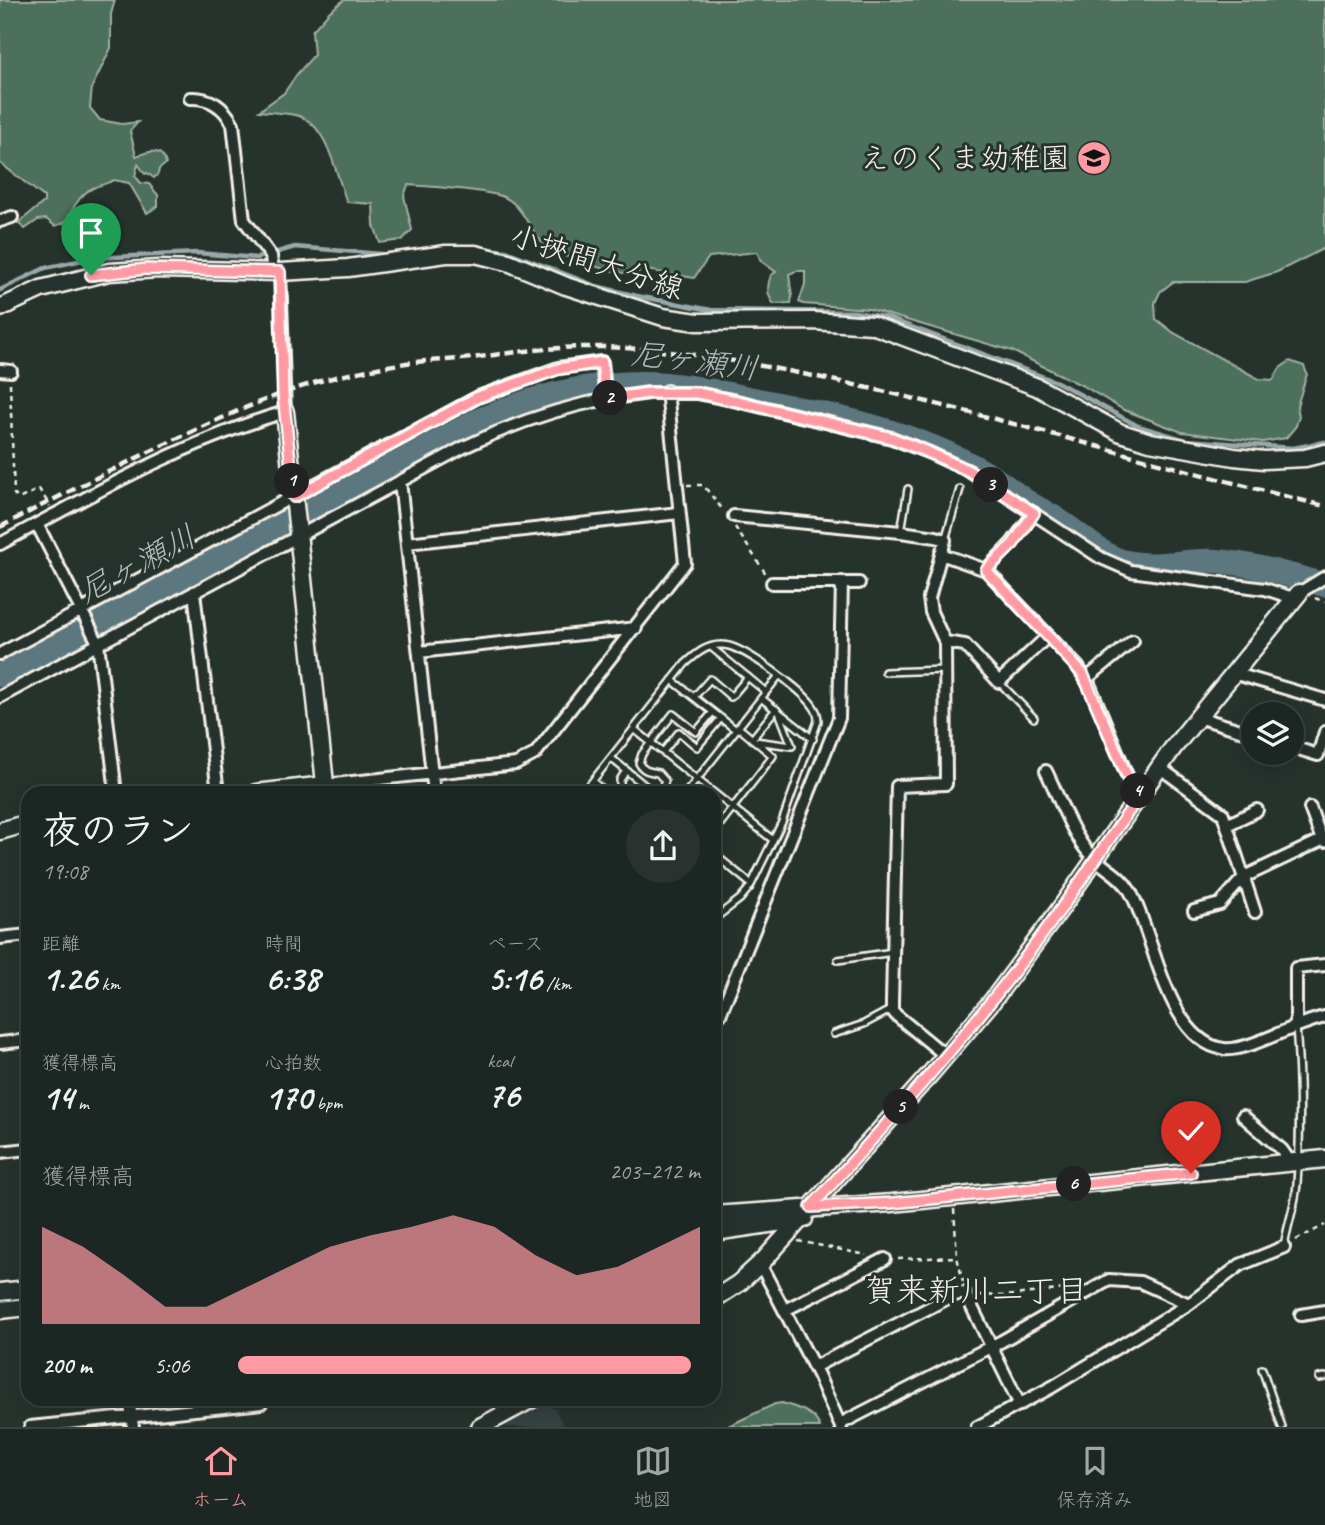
<!DOCTYPE html>
<html lang="ja">
<head>
<meta charset="utf-8">
<style>
	:root { --surface:#1c2622; --page:#29322f; --text:#f1f3f6; --muted:#a0a5a5; --line:#3a4340; --accent:#ff9aa2 }
	body { margin:0; font-family:Caveat,"Klee One",sans-serif; background:var(--page); color:var(--text); height:100vh; display:flex; flex-direction:column; font-size:26px; white-space:nowrap }
	* { box-sizing:border-box; margin:0 }
	p { font-size:23px; color:var(--muted) }
	.icon { flex:none; width:38px; height:38px; fill:none; stroke:currentColor; stroke-width:2; stroke-linecap:round; stroke-linejoin:round }
	.map { position:relative; flex:1; overflow:hidden }
	.panel { position:absolute; left:21px; top:786px; width:700px; height:620px; display:flex; flex-direction:column; background:var(--surface); border-radius:21px; box-shadow:0 4px 18px #0003,0 0 0 2px var(--line) }
	.panel>* { flex:none }
	.controls { position:absolute; left:1241px; top:702px; display:grid; gap:14px }
	.controls a { display:grid; place-items:center; width:63px; height:63px; border-radius:50%; background:var(--surface); box-shadow:0 4px 18px #0003,0 0 0 2px var(--line); font-size:35px }
	.pin { position:absolute; display:grid; place-items:center; width:60px; height:60px; color:#fff; margin:-72px -30px; border-radius:50% 50% 50% 0; rotate:-45deg; box-shadow:0 0 7px #0007 }
	.pin .icon { rotate:45deg }
	.km { position:absolute; width:35px; height:35px; margin:-18px; border-radius:50%; background:#222; color:#fff; font-size:19px; line-height:35px; text-align:center }
	.round { display:grid; place-items:center; flex:none; width:74px; height:74px; border-radius:37px; background:var(--page) }
	.headline { display:flex; align-items:center; justify-content:space-between; height:119px; padding:0 21px }
	h1 { font-size:38px; font-weight:700; line-height:52px }
	.stats { display:grid; grid-template-columns:repeat(3,1fr); gap:10px; height:119px; padding:7px 21px }
	.stats div { display:grid; align-content:center }
	.stats b { font-size:35px; font-weight:700 }
	.stats small { font-size:19px; font-weight:400 }
	.stats p { font-size:19px }
	.chart { height:196px; padding:14px 21px }
	.chart p { display:flex; justify-content:space-between }
	.chart svg { width:100%; height:126px; margin-top:7px; fill:var(--accent); opacity:.7 }
	ul { padding:0 21px; list-style:none; font-size:23px }
	li { display:grid; grid-template-columns:112px 84px 1fr; align-items:center; height:52px }
	li i { height:18px; border-radius:9px; background:var(--accent) }
	.dock { display:flex; justify-content:space-around; align-items:center; height:98px; border-top:2px solid var(--line); background:var(--surface); font-size:19px; color:var(--muted) }
	.dock a { display:grid; justify-items:center; gap:4px }
	.dock .on { color:var(--accent) }
	.map>svg:first-child { display:block }
</style>
</head>
<body>
<div class="map">
<svg width="1325" height="1427" viewBox="0 0 1325 1427">
	<rect width="100%" height="100%" fill="#26332d"/>
	<filter id="ink" filterUnits="userSpaceOnUse"><feTurbulence type="fractalNoise" baseFrequency=".0143" numOctaves="2"/><feDisplacementMap in="SourceGraphic" scale="14" xChannelSelector="R" yChannelSelector="G"/><feConvolveMatrix kernelMatrix="1 2 1 2 8 2 1 2 1" color-interpolation-filters="sRGB"/></filter>
	<g filter="url(#ink)">
		<path fill="#354342" d="M542 1404 555 1409 564 1427H501Z"/>
		<path fill="#4e705b" stroke="#a1b0a2" stroke-width="2" d="M0 0H115L111 14V48L92 87 90 108 100 120 122 124 138 122 130 131 136 156C149 151 163 147 166 164L159 169 158 174 154 178 147 173 145 174 138 164 135 176 141 183 149 184 158 195V206L147 213 129 183 114 180C105 185 101 184 93 188 79 194 72 212 64 223L55 226 46 219 38 220 25 229 18 223 44 202V197L0 163Z
			M344 0H1325V248L1277 272 1245 282H1173L1160 292 1155 303 1156 319 1174 333 1259 379 1273 380 1280 368 1290 361 1304 366 1307 374 1297 406 1299 416 1296 426 1286 438 1263 442 1182 432 1124 410 1085 387 1012 351 869 309 803 304 799 302 805 284V271H796L789 274 792 296 791 303 774 304C767 296 767 285 771 275L776 272 761 261 757 252 709 257 694 278 640 269 637 275C612 272 563 260 544 244 528 230 523 203 501 196 478 189 434 187 408 185L404 196 412 230 402 240 380 243 374 225 373 204 347 202C336 177 329 126 299 116 287 112 272 113 259 111L284 93 297 74 314 55 312 31 329 12Z
			M782 1403C798 1408 813 1411 820 1427H726L775 1404Z"/>
		<g fill="none" stroke-linecap="round" stroke-linejoin="round">
			<path stroke="#99a8a9" stroke-width="4.5" d="M478 248 506 251 596 286 637 296 711 310 855 312 888 318 1057 382 1138 426 1186 440 1293 448 1325 442
				M0 290 45 268 92 258 197 253 257 258 295 247 393 255"/>
			<path stroke="#5d777f" stroke-width="24" d="M0 675 475 422C528 398 584 383 643 383 680 383 718 392 753 399 833 415 913 431 984 472 998 480 1010 490 1023 499 1038 509 1054 516 1068 527 1084 538 1098 552 1116 559 1148 571 1184 559 1217 561 1253 564 1290 575 1325 585"/>
			<g stroke="#f4f1e8" stroke-width="10">
				<path id="lane" d="M901 532 908 489
					M945 540 960 489
					M711 647 766 692
					M885 672 945 670
					M672 680 736 730
					M999 682 1034 718
					M694 697 710 679 731 697 748 677
					M761 698 813 739
					M634 729 714 793
					M752 739 776 709
					M755 741 792 746 779 712
					M663 752 679 732 697 747 721 718
					M611 758 654 793
					M626 771 620 780V785L627 793
					M593 782 606 793
					M583 793 685 664C696 654 707 644 723 645 742 645 803 690 813 706 817 711 818 715 818 721L782 822 750 887 740 899 714 919
					M660 793 665 781 658 773C649 771 643 771 639 763L642 754 673 714 696 732 713 712
					M686 793 778 677
					M714 793 773 840
					M714 832 773 756 738 727
					M714 854 751 884
					M838 960 893 952
					M834 1034 864 1024 892 1009
					M1284 1247C1287 1225 1296 1204 1297 1183 1301 1131 1300 1077 1296 1026
					M1262 1369 1282 1427
					M1319 1378 1325 1377"/>
			</g>
			<g stroke="#f4f1e8" stroke-width="16">
				<path id="street" d="M190 98C210 97 224 107 233 124L244 220 271 256 273 272
					M0 221 12 217
					M0 370 11 371
					M606 399 649 393H697L737 401 892 438 930 453 969 471 1101 558 1131 571 1265 589 1293 598
					M400 481 434 793
					M734 516 901 532 936 537 945 540 929 598 931 612 945 642 946 784 897 786 892 1002V1010L896 1015 946 1056
					M37 524 98 643 116 793
					M407 543 679 513
					M0 544C91 495 185 441 285 412L280 272
					M941 554 986 570 1078 667 1090 686 1131 785 1141 794
					M986 570 1012 543 1034 513
					M772 583H859
					M194 592 218 793
					M1299 593 1325 577
					M945 642 965 645 999 682 1048 636
					M419 652 636 628
					M0 654 478 397 558 368 602 362 606 399C555 409 509 425 462 448L0 697
					M1233 673 1325 700
					M1086 679 1133 641
					M1198 717 1253 734
					M1292 747 1318 755 1325 732
					M1159 767 1223 814 1255 912
					M1046 771C1058 795 1069 827 1084 847 1096 865 1119 872 1130 891 1154 933 1167 1042 1224 1049 1248 1052 1297 1022 1325 1017
					M325 785 516 764 535 754 685 563 667 391
					M1310 808 1322 840
					M1227 825 1257 810
					M1194 911 1220 904 1244 877 1322 840 1325 841
					M0 938 28 935
					M714 1016 720 1015 839 718 842 582
					M1296 1026V968L1325 965
					M0 1043 28 1040
					M1243 1116 1282 1150 1291 1163
					M0 1152 28 1149
					M760 1264 818 1375 841 1427
					M785 1310 885 1259
					M1301 1315 1325 1311
					M814 1367 954 1295 965 1293 1020 1405
					M129 1398 133 1427
					M840 1424 1002 1341 1109 1280 1140 1282 1189 1304
					M30 1427 253 1404 261 1403 263 1398
					M977 1427 1052 1387 1189 1304 1240 1265 1284 1247"/>
			</g>
			<g stroke="#f4f1e8" stroke-width="21">
				<path id="secondary" d="M0 308 41 289 109 272 159 269 280 272 348 268 446 254H475L508 262 566 286 663 317 697 322 813 321 872 325 1037 387 1121 433 1150 442 1234 457 1264 460 1305 458 1325 453
					M285 412 326 793
					M256 793 325 785
					M0 831 28 823
					M714 1215 892 1203 1325 1159
					M714 1232 804 1219
					M0 1292 28 1289
					M714 1299 739 1283 764 1260 931 1073 993 1000 1058 912 1173 748 1299 593
					M0 1310 28 1307
					M480 1427 534 1398"/>
			</g>
			<path stroke="#f4f1e8" stroke-width="2.5" stroke-dasharray="5 5" stroke-linecap="butt" d="M10 383 14 494 19 499 39 489 50 506
				M687 485H703L723 510
				M735 527 766 574
				M1315 598 1325 602
				M954 1209 957 1257 963 1282
				M1296 1240 1325 1225
				M798 1241 867 1255
				M898 1259 957 1257
				M979 1295 1005 1296 1066 1289"/>
			<use href="#lane" stroke="#26332d" stroke-width="5"/>
			<use href="#street" stroke="#26332d" stroke-width="10"/>
			<use href="#secondary" stroke="#26332d" stroke-width="16"/>
			<path stroke="#f4f1e8" stroke-width="4.5" stroke-dasharray="10 5" stroke-linecap="butt" d="M0 527C58 497 115 468 174 440 223 417 275 393 328 379 357 372 387 365 416 362 435 360 453 360 472 358 515 352 558 346 603 347 693 350 781 369 869 388 1022 423 1172 469 1325 506"/>
		</g>
	</g>
	<g fill="none" stroke-linecap="round" stroke-linejoin="round" filter="url(#ink)">
		<g stroke="#fff" stroke-width="14">
			<path id="route" d="M91 275 146 269 280 272 283 394 294 497 478 397 558 369 602 362 606 399 649 393H697L737 401 892 438 930 453 969 471 1034 513 1013 544 986 570 1083 674 1131 785 1141 794C1100 852 1061 912 1017 968 953 1052 882 1129 811 1207L892 1203 1191 1173"/>
		</g>
		<use href="#route" stroke="#ff9aa2" stroke-width="9"/>
	</g>
	<defs>
		<g id="school-disc" transform="scale(1.75)"><circle r="9.5" fill="#ff9aa2" stroke="#26332d"/><path d="M0-5L7-2L0 1L-7-2ZM-4 1L0 2.5L4 1V4Q0 6-4 4Z" fill="#111"/></g>
	</defs>
	<g fill-rule="evenodd">
		<use href="#school-disc" x="1094" y="158"/>
	</g>
	<g text-anchor="middle" dominant-baseline="central" stroke-width="6" stroke-linejoin="round" paint-order="stroke">
		<g font-size="30" fill="#f4f1e8" stroke="#26332d" text-anchor="end">
			<text x="1070" y="158">えのくま幼稚園</text>
		</g>
		<g font-size="30" fill="#f4f1e8" stroke="#26332d">
			<text transform="translate(597 262) rotate(18)">小挾間大分線</text>
		</g>
		<g font-size="32" font-style="italic" fill="#b0bab9" stroke="#26332d">
			<text transform="translate(695 361) rotate(7)">尼ヶ瀬川</text>
			<text transform="translate(137 564) rotate(-28)">尼ヶ瀬川</text>
		</g>
		<g font-size="32" fill="#f4f1e8" stroke="#26332d">
			<text x="976" y="1290">賀来新川二丁目</text>
		</g>
	</g>
</svg>
<div class="controls">
<a><svg class="icon" aria-label="layers" viewBox="0 0 24 24"><path d="M12 4l9 5-9 5-9-5zM3 14l9 5 9-5"/></svg></a>
</div>
<div class="pin" style="left:91px;top:275px;background:#1e9e55"><svg class="icon" aria-label="arrive" viewBox="0 0 24 24"><path d="M6 21V4h12l-3 4 3 4H6"/></svg></div>
<div class="pin" style="left:1191px;top:1173px;background:#d93025"><svg class="icon" aria-label="check" viewBox="0 0 24 24"><path d="M5 12l5 5 9-10"/></svg></div>
<b class="km" style="left:292px;top:481px">1</b>
<b class="km" style="left:610px;top:398px">2</b>
<b class="km" style="left:991px;top:485px">3</b>
<b class="km" style="left:1138px;top:791px">4</b>
<b class="km" style="left:901px;top:1107px">5</b>
<b class="km" style="left:1074px;top:1184px">6</b>
<section class="panel">
<div class="headline"><div><h1>夜のラン</h1><p>19:08</p></div><a class="round"><svg class="icon" aria-label="share" viewBox="0 0 24 24"><path d="M12 15V3M7 8l5-5 5 5M5 13v7h14v-7"/></svg></a></div>
<div class="stats">
<div><p>距離</p><b>1.26<small> km</small></b></div>
<div><p>時間</p><b>6:38</b></div>
<div><p>ペース</p><b>5:16<small> /km</small></b></div>
</div>
<div class="stats">
<div><p>獲得標高</p><b>14<small> m</small></b></div>
<div><p>心拍数</p><b>170<small> bpm</small></b></div>
<div><p>kcal</p><b>76</b></div>
</div>
<div class="chart"><p><span>獲得標高</span>203–212 m</p>
<svg viewBox="0 0 160 44" preserveAspectRatio="none"><path d="M0 44V10L10 17L20 27L30 38L40 38L50 31L60 24L70 17L80 13L90 10L100 6L110 10L120 20L130 27L140 24L150 17L160 10V44z"/></svg>
</div>
<ul>
<li><b>200 m</b>5:06<i style="width:98%"></i></li>
</ul>
</section>
</div>
<nav class="dock">
<a class="on"><svg class="icon" aria-label="home" viewBox="0 0 24 24"><path d="M3 11l9-7 9 7M6 9v11h12V9"/></svg>ホーム</a>
<a><svg class="icon" aria-label="map" viewBox="0 0 24 24"><path d="M3 6l6-2 6 2 6-2v14l-6 2-6-2-6 2zM9 4v14M15 6v14"/></svg>地図</a>
<a><svg class="icon" aria-label="saved" viewBox="0 0 24 24"><path d="M7 4h10v16l-5-4-5 4z"/></svg>保存済み</a>
</nav>
</body>
</html>
